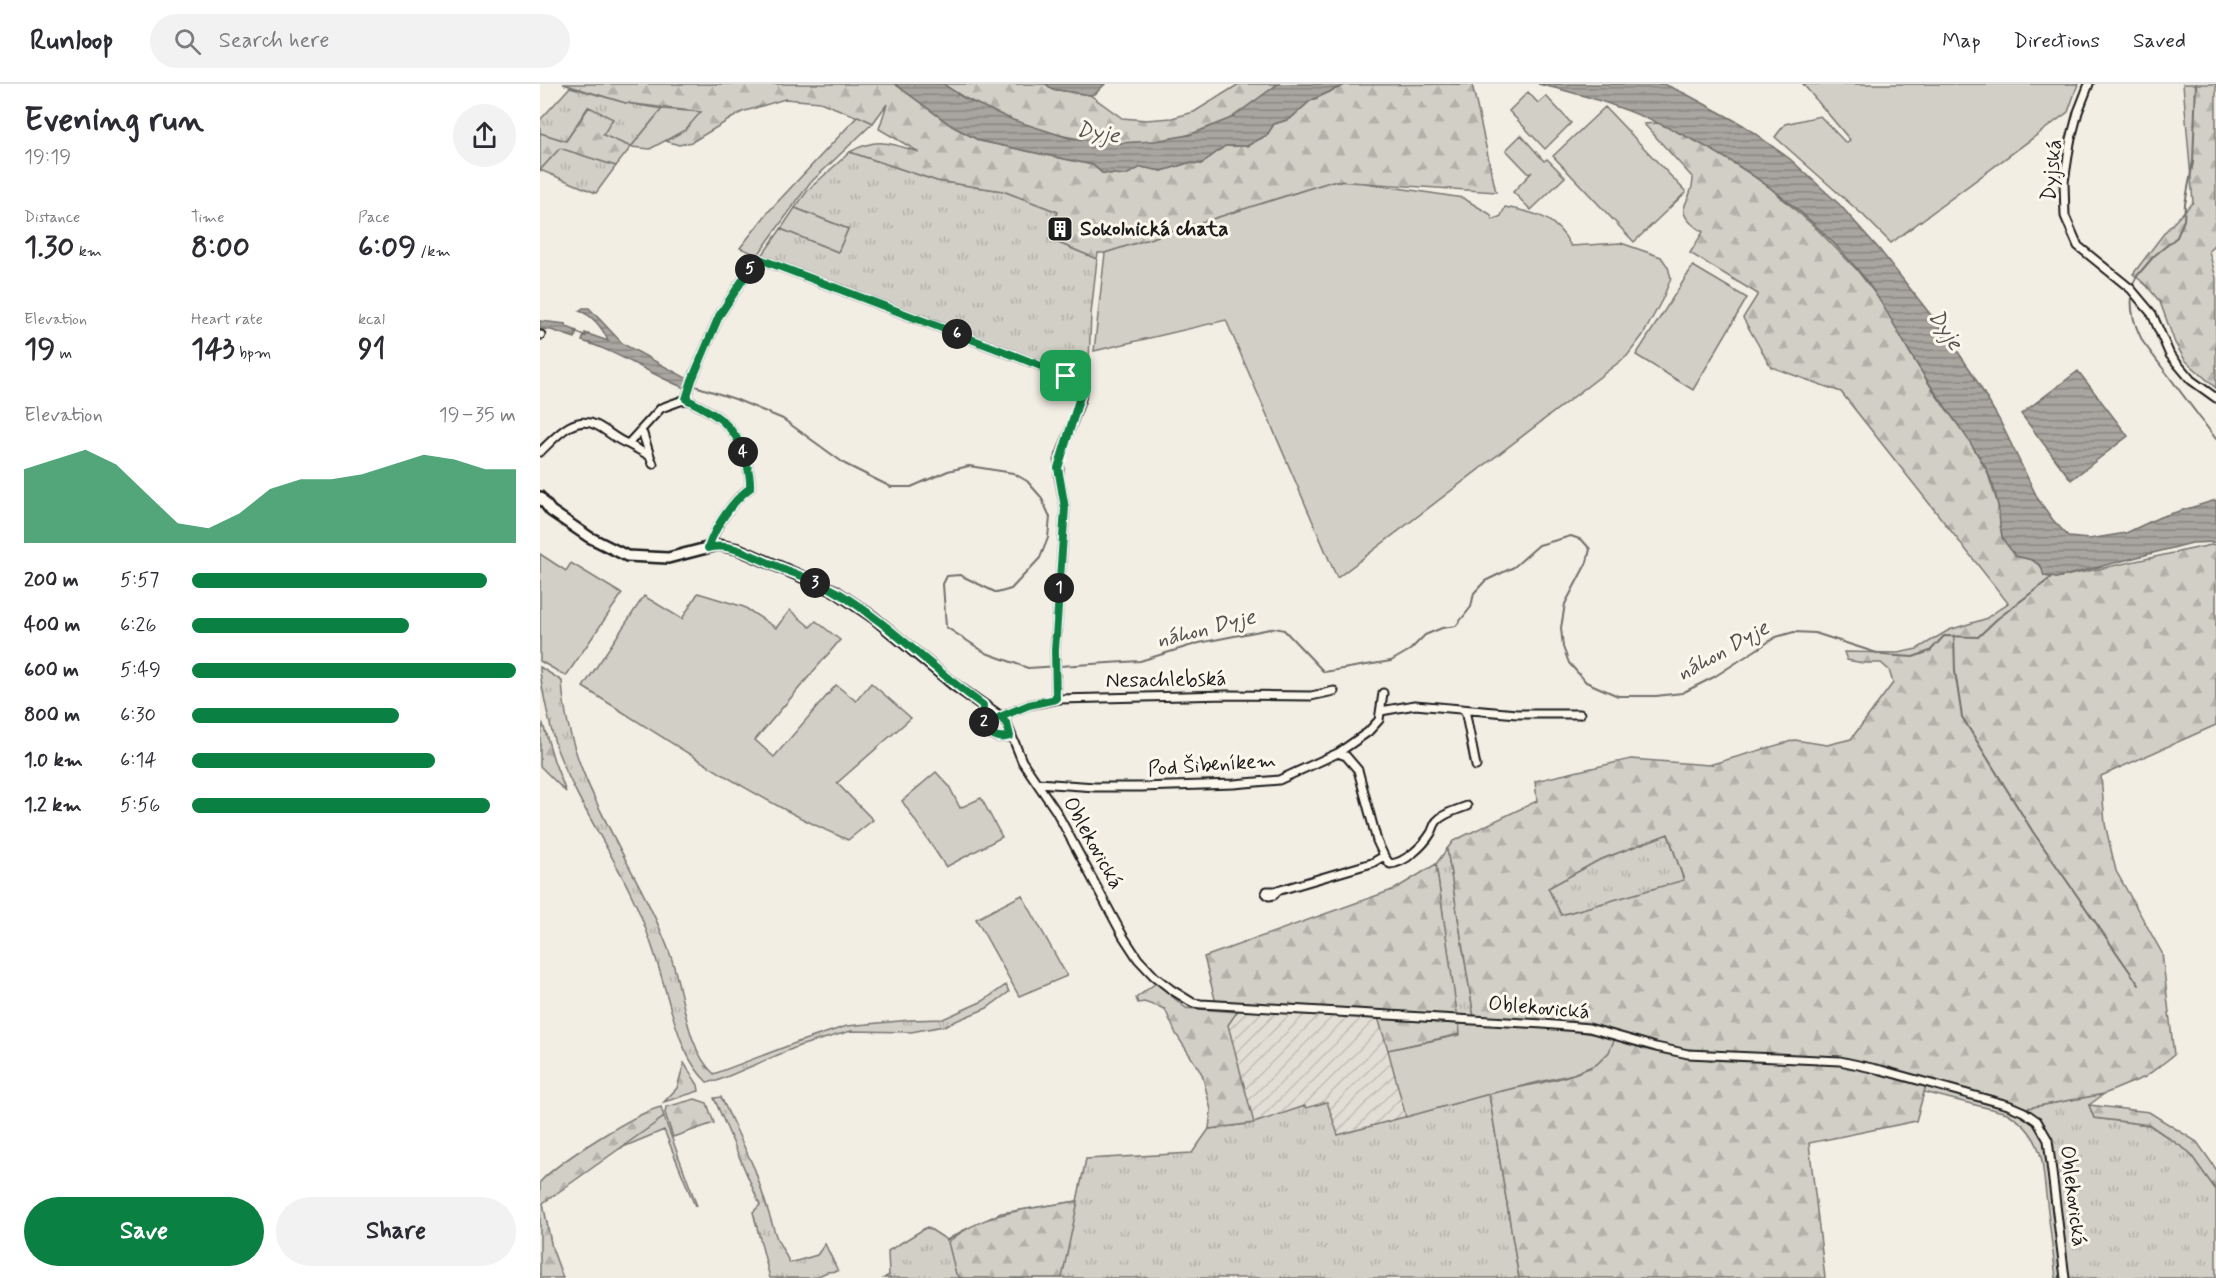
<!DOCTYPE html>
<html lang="en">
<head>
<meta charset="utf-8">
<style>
	:root { --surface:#fff; --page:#f2f2f3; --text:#2b2b33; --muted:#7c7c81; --line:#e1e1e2; --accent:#0b8043 }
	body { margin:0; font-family:Mynerve,sans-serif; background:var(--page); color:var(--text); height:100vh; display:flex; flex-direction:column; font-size:22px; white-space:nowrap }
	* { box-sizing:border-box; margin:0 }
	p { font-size:20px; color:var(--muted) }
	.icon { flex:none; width:33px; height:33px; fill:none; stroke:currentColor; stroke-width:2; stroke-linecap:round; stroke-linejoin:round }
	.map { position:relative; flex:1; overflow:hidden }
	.details { display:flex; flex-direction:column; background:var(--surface); width:540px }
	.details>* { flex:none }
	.pin { position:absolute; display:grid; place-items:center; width:51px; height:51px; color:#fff; margin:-26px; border-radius:12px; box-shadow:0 3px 9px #0006 }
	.km { position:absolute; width:30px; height:30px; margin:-15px; border-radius:50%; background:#222; color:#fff; font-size:16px; line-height:30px; text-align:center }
	.round { display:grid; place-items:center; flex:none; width:63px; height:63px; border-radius:32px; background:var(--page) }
	.summary { display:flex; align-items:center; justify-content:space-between; height:102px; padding:0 24px }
	h1 { font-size:33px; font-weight:700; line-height:45px }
	.metrics { display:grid; grid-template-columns:repeat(3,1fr); gap:9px; height:102px; padding:6px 24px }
	.metrics div { display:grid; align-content:center }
	.metrics b { font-size:30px; font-weight:700 }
	.metrics small { font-size:16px; font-weight:400 }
	.metrics p { font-size:16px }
	.chart { height:168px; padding:12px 24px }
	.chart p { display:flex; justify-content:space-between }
	.chart svg { width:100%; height:108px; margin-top:6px; fill:var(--accent); opacity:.7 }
	.button { display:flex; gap:12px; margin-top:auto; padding:12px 24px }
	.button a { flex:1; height:69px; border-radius:36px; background:var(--accent); color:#fff; font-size:24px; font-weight:700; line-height:69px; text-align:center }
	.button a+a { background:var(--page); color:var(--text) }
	ul { padding:0 24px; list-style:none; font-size:20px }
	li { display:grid; grid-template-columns:96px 72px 1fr; align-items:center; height:45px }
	li i { height:15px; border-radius:8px; background:var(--accent) }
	header { display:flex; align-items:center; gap:36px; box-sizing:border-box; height:84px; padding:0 30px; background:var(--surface); border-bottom:2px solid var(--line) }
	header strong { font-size:28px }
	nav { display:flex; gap:33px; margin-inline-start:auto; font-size:21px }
	.search { width:420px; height:54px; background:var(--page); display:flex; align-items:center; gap:15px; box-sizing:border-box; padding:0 21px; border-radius:33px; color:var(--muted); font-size:22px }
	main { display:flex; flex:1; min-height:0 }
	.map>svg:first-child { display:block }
</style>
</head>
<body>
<header>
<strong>Runloop</strong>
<div class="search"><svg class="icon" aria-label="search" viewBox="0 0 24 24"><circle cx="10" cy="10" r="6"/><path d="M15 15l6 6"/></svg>Search here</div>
<nav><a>Map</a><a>Directions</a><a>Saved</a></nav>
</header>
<main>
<section class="details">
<div class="summary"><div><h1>Evening run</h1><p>19:19</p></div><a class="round"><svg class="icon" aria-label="share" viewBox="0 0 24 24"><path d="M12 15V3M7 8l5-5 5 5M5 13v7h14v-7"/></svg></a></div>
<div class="metrics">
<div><p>Distance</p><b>1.30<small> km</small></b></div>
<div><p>Time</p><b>8:00</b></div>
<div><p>Pace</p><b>6:09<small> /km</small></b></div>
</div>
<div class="metrics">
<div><p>Elevation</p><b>19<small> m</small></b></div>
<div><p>Heart rate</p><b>143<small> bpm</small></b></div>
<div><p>kcal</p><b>91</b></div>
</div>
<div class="chart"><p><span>Elevation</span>19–35 m</p>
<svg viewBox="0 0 160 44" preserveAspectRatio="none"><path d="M0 44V14L10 10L20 6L30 12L40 24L50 36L60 38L70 32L80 22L90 18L100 18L110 16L120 12L130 8L140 10L150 14L160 14V44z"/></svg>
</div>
<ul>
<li><b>200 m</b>5:57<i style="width:91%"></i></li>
<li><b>400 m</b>6:26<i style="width:67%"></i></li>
<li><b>600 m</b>5:49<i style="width:100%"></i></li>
<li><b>800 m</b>6:30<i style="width:64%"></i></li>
<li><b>1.0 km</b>6:14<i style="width:75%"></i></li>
<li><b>1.2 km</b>5:56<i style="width:92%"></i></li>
</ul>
<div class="button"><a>Save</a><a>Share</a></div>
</section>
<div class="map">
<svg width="1676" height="1194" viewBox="0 0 1676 1194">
	<defs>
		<pattern id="industrial-furrows" width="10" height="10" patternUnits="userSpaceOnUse" patternTransform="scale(1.5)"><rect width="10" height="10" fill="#e2ded5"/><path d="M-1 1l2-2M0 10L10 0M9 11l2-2" fill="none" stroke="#c1beb6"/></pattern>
		<pattern id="grass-tufts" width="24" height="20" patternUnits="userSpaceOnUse" patternTransform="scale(1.5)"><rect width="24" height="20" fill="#d2cfc6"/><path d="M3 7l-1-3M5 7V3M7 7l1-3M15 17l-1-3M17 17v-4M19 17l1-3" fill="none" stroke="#b4b1aa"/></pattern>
		<pattern id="forest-firs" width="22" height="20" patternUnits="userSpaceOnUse" patternTransform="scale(1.5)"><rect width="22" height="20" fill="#d2cfc6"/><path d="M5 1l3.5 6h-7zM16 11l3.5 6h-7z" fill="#b4b1aa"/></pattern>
		<pattern id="water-rules" width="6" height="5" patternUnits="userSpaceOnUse" patternTransform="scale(1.5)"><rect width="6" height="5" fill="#a9a6a0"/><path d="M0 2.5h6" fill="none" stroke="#898682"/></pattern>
	</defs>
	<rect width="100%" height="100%" fill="#f2eee4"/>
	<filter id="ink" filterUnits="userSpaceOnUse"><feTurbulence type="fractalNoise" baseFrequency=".0167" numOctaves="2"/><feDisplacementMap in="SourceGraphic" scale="12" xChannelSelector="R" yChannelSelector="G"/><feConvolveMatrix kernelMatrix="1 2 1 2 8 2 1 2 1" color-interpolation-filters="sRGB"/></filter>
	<g filter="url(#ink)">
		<path fill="url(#industrial-furrows)" d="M697 928 838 934 866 1033 797 1051 786 1018 766 1024 764 1022 714 1039 688 941Z"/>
		<path fill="url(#grass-tufts)" stroke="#777671" stroke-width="1.5" d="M30 3 86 19 122 25 91 63 63 51 48 23 26 57 0 49V36Z
			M20 64 76 82 56 109 0 86Z
			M310 68 397 97 463 107 518 128 509 155 557 175 551 230 549 277 545 296 221 173 241 145 298 168 308 145 255 124 268 106Z
			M0 583 22 597C27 697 95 776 129 867 143 903 145 964 174 990L258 958 307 942 370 936 403 935 443 917 466 901 469 908 447 924 404 942 371 948 311 947 259 962 177 997 167 998C147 979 139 952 131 926 120 887 109 847 91 810 68 762 37 717 18 668 12 652 0 600 0 583Z
			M1128 750 1144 797 1021 831 1008 804 1059 776Z
			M907 765 934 933 917 932 896 780Z
			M1386 1001 1466 1024 1495 1038 1506 1060 1522 1194H1516L1502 1077C1498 1056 1486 1040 1467 1029L1384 1008Z
			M949 1010 979 1194H344L349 1191 348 1167 387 1143 407 1156 422 1147 461 1129 537 1117 546 1075 652 1069 669 1045 714 1039 765 1022 766 1024 787 1018 798 1051Z
			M1564 1010 1549 1021 1554 1034 1609 1041 1649 1068 1676 1106V1194H1528L1511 1057 1501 1039 1487 1024Z
			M181 1013 215 1086 237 1155 250 1179 277 1171 285 1160 298 1187 287 1188 274 1194H230L213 1128 220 1121 174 1014Z
			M124 1033 157 1122H155L124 1046 76 1066Z"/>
		<path fill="url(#forest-firs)" stroke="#777671" stroke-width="1.5" fill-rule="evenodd" d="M23 0H355L412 42 440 57 553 81 562 89 585 91 601 83 622 87 648 79 661 80 685 62H707L727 51 734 40 750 35 770 17 805 1 932 0 956 108 793 97 565 169H558L557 175 509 155 518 128 463 107 397 97 310 68C337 53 351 59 379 68L339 45 347 20 333 39 280 18 245 15 202 28 152 58 139 61 126 57 145 46 160 28 86 19Z
			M403 0H506L512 5 550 11 582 34 606 36 632 34 654 28 699 0H738C722 11 707 26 690 35 598 81 484 55 403 0Z
			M1643 0H1676V158L1669 167 1676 194V304L1645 276 1635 259 1620 218 1607 202 1593 190 1625 148 1653 118Z
			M49 23 73 35 63 51 91 63 76 82 20 64 0 86V49L26 57Z
			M1119 39 1171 64 1226 100 1275 143 1317 186 1343 220 1371 271 1396 311 1429 356 1447 387 1458 421 1462 454 1476 472 1492 476 1516 494 1676 460V641L1561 692 1565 740 1576 787 1622 869 1634 971 1605 993 1564 1010 1487 1024 1333 980 1293 973 1164 968 1123 962 1069 945 1044 939 934 933 907 765 913 757 997 717 995 697 1091 675 1169 681 1255 656 1287 661 1311 655 1353 599 1349 586 1341 579H1323L1307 576 1304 568 1358 569 1377 565 1409 546 1445 535 1468 519 1301 308 1231 283 1203 234 1218 210 1150 169 1163 148C1127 125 1153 121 1153 94L1104 40ZM1128 750 1144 796 1021 831 1008 804 1059 776Z
			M3 640 14 677 26 708 0 682V651Z
			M896 780 920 950 848 966 836 927 676 919 664 873 855 805Z
			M616 899 646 924 697 928 688 941 714 1039 669 1045 671 1026 662 990 636 950 625 925 604 918 598 919 596 914Z
			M1075 954C1144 986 1219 973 1292 980 1323 983 1355 994 1386 1001L1376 1037 1269 1059 1285 1194H979L949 1010C980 1002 1030 996 1056 980 1066 974 1071 964 1075 954Z
			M144 979 158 1001 159 1007 124 1018 137 1004Z
			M155 1015 167 1019 174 1039 133 1053 125 1029 126 1023Z
			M1549 1021 1609 1028 1657 1058 1676 1085V1106L1649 1068 1610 1041 1554 1034Z
			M121 1023 124 1033 3 1119 12 1164 23 1194H0V1098C18 1078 95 1029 121 1023Z
			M538 1117 522 1194H421L416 1190 408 1158C447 1126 490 1125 538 1117Z"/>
		<path fill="#d2cfc6" stroke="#777671" stroke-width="1.5" d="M1263 0H1538L1528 28 1351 159 1324 132 1235 53 1245 40 1280 32 1306 59 1310 56Z
			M988 8 998 19 1006 12 1031 39 1005 65 969 27Z
			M1065 23 1146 108 1094 158 1013 72Z
			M122 25 161 28 145 46 110 65 91 63Z
			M318 32 333 39 269 100 218 171 200 164 229 127Z
			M981 51 1004 77 1007 75 1025 93 991 126 973 108 992 88 989 90 966 66Z
			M793 97 825 99 923 114 950 130 953 136 961 132 965 123C996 129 1015 132 1031 162L1081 159 1121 173 1128 183 1131 194 1123 214 1103 251 1087 272 797 494 686 236 554 267 565 169Z
			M255 124 308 145 298 168 241 145Z
			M1153 182 1207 214 1153 306 1096 271Z
			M0 470 26 487 31 479 82 510 26 592 0 577Z
			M158 509 204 523 236 544 250 526 270 543 276 537 300 556 215 656 234 673 296 601 316 617 331 599 371 634 297 699 333 736 308 756C215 716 128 656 43 603L104 512 142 535Z
			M396 688 409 702 420 724 441 714 462 753 406 783 362 717Z
			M482 811 527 892 479 912 436 835Z
			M919 938C971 941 1024 943 1075 954L1069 968 1057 980 1033 990 949 1010 866 1033 848 966 920 951Z"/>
		<path fill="url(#water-rules)" stroke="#716f6b" stroke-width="1.5" d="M355 0H403L424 14 473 36 529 54 579 59 614 57 649 51 691 34 738 0H806L770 17 750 35 734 40 727 51 707 62H685L661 80 648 79 622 87 601 83 586 91 562 89 553 81 440 57 412 42Z
			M506 0H565L555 10 550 11 512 5Z
			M998 0H1124L1146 10 1203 41 1250 75 1299 120 1339 165 1405 249 1431 287 1460 337 1498 415 1513 436 1529 453 1549 455 1586 449 1620 433 1676 416V458L1652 459 1516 494 1504 492 1501 482 1492 476 1476 472C1472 467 1465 460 1463 454 1459 445 1460 432 1458 422 1456 410 1451 395 1446 384 1428 352 1405 324 1385 293 1362 258 1345 219 1318 186 1236 89 1120 27 998 0Z
			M43 224H49L83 260 150 296 147 305C111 291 79 268 42 257L45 249 68 257C63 244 51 230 39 227Z
			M0 237 26 240 27 243 37 247 35 254 11 246 0 245Z
			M1538 287 1588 352 1531 396 1481 330Z"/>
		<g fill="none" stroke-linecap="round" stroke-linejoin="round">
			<path stroke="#716f6b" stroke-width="2" d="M1592 202 1597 192 1614 172 1637 153 1644 136 1645 120 1653 78 1656 0
				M1592 208C1590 227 1594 240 1603 258L1676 355
				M35 248 46 252
				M152 301 195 315 243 335 305 380 351 403H371L408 387 429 382 473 389 487 397 501 413 510 433 508 454 500 474 471 505 457 509 420 491 407 492 403 500 406 543 446 569 488 584 600 577 659 559 735 544 744 546 784 588 851 577 870 566 885 551 902 544 916 542 931 523 934 509 945 497 974 483 999 461 1031 452 1042 456 1050 465 1047 478 1025 520 1021 544 1023 563 1029 579 1046 598 1078 612H1116L1142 609 1174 593 1236 553 1254 548 1275 549 1343 571 1373 573 1390 567 1404 552 1438 553 1457 535 1512 493
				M1414 551 1415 587 1422 633 1493 748 1599 901"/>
			<g stroke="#1c1c1c" stroke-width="11">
				<path id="minor" d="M1549 0 1538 28 1530 59 1524 98 1525 132 1538 162 1591 205 1612 230 1630 271 1651 296 1676 314
					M0 251H1
					M146 315 152 296 179 232 217 174 473 271 526 292 543 303 541 315 519 376V392L525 424 515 566 516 615
					M100 347 103 350 110 372
					M88 360 110 372 113 380
					M0 368C15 354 33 330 56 341 67 346 76 356 88 360L121 324 146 315C176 330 194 340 205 372 208 384 211 392 210 404 192 416 176 443 168 464
					M794 607 771 612 687 611 519 615 489 621 460 633 467 640 482 677 516 727 583 852 598 875 614 892 632 906 653 919 661 920 1003 940 1049 944 1116 963 1148 970 1300 977 1341 986 1468 1021 1484 1028 1497 1037 1508 1056 1525 1194
					M443 621C442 639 449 659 470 652
					M925 626 936 682
					M841 627 875 621 977 630H1040
					M498 699 555 703H601L694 700 739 696 798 669 828 648 839 636 843 609
					M844 772 850 780C865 779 883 762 891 749 893 746 894 740 897 737 904 729 917 726 927 722
					M737 807 734 811 729 812 726 809 727 807H737L832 779 844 772 837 757 818 686 806 672 798 669"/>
			</g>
			<g stroke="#1c1c1c" stroke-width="14">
				<path id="tertiary" d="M0 413 11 427 49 453 87 472 128 474 178 461 198 465 295 507 333 533 413 600 460 633"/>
			</g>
			<use href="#minor" stroke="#fbf7ec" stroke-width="7"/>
			<use href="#tertiary" stroke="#fbf7ec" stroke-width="9"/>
		</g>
	</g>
	<g fill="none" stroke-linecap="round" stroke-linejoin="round" filter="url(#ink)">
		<g stroke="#fff" stroke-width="12">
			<path id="route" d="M217 174 473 271 526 292 543 303 518 384 525 424 515 566 516 615 489 621 460 633 467 640 470 652C449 659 442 638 443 621 393 586 350 540 297 508 277 496 251 489 229 479 210 471 189 458 168 464 175 443 192 417 210 404 211 392 208 384 205 372 194 340 176 330 146 315L152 296 179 232Z"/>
		</g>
		<use href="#route" stroke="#0b8043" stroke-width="8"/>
	</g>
	<defs>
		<g id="building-square" transform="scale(1.35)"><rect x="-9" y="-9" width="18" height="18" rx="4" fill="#1c1c1c" stroke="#fbf7ec"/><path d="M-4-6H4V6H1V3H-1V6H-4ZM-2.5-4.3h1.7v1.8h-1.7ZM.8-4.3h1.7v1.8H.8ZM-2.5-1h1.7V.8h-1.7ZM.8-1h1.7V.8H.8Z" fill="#fff"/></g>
	</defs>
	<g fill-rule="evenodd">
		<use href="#building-square" x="520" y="145"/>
	</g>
	<g text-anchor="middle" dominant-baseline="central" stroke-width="6" stroke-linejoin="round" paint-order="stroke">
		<g font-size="21" fill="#1c1c1c" stroke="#fbf7ec">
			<text transform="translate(1512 86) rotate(-84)">Dyjská</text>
			<text transform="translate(626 596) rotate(-1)">Nesachlebská</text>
			<text transform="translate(672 681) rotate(-4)">Pod Šibeníkem</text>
			<text transform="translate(553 759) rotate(61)">Oblekovická</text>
			<text transform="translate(999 924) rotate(5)">Oblekovická</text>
			<text transform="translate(1533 1112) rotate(83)">Oblekovická</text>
		</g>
		<g font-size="21" font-weight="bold" fill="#1c1c1c" stroke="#fbf7ec" text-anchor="start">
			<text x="540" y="145">Sokolnická chata</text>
		</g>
		<g font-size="22" font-style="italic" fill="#545351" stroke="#fbf7ec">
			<text transform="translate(558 49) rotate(10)">Dyje</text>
			<text transform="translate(1405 246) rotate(56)">Dyje</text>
			<text transform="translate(666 545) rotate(-14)">náhon Dyje</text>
			<text transform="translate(1183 567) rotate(-29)">náhon Dyje</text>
		</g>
	</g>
</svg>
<div class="pin" style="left:526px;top:292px;background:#1e9e55"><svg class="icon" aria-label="arrive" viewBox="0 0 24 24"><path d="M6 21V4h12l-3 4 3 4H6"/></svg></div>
<b class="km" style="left:519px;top:504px">1</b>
<b class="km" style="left:444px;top:638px">2</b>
<b class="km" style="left:275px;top:499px">3</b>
<b class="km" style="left:203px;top:368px">4</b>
<b class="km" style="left:210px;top:185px">5</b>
<b class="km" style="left:417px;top:250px">6</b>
</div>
</main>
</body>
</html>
